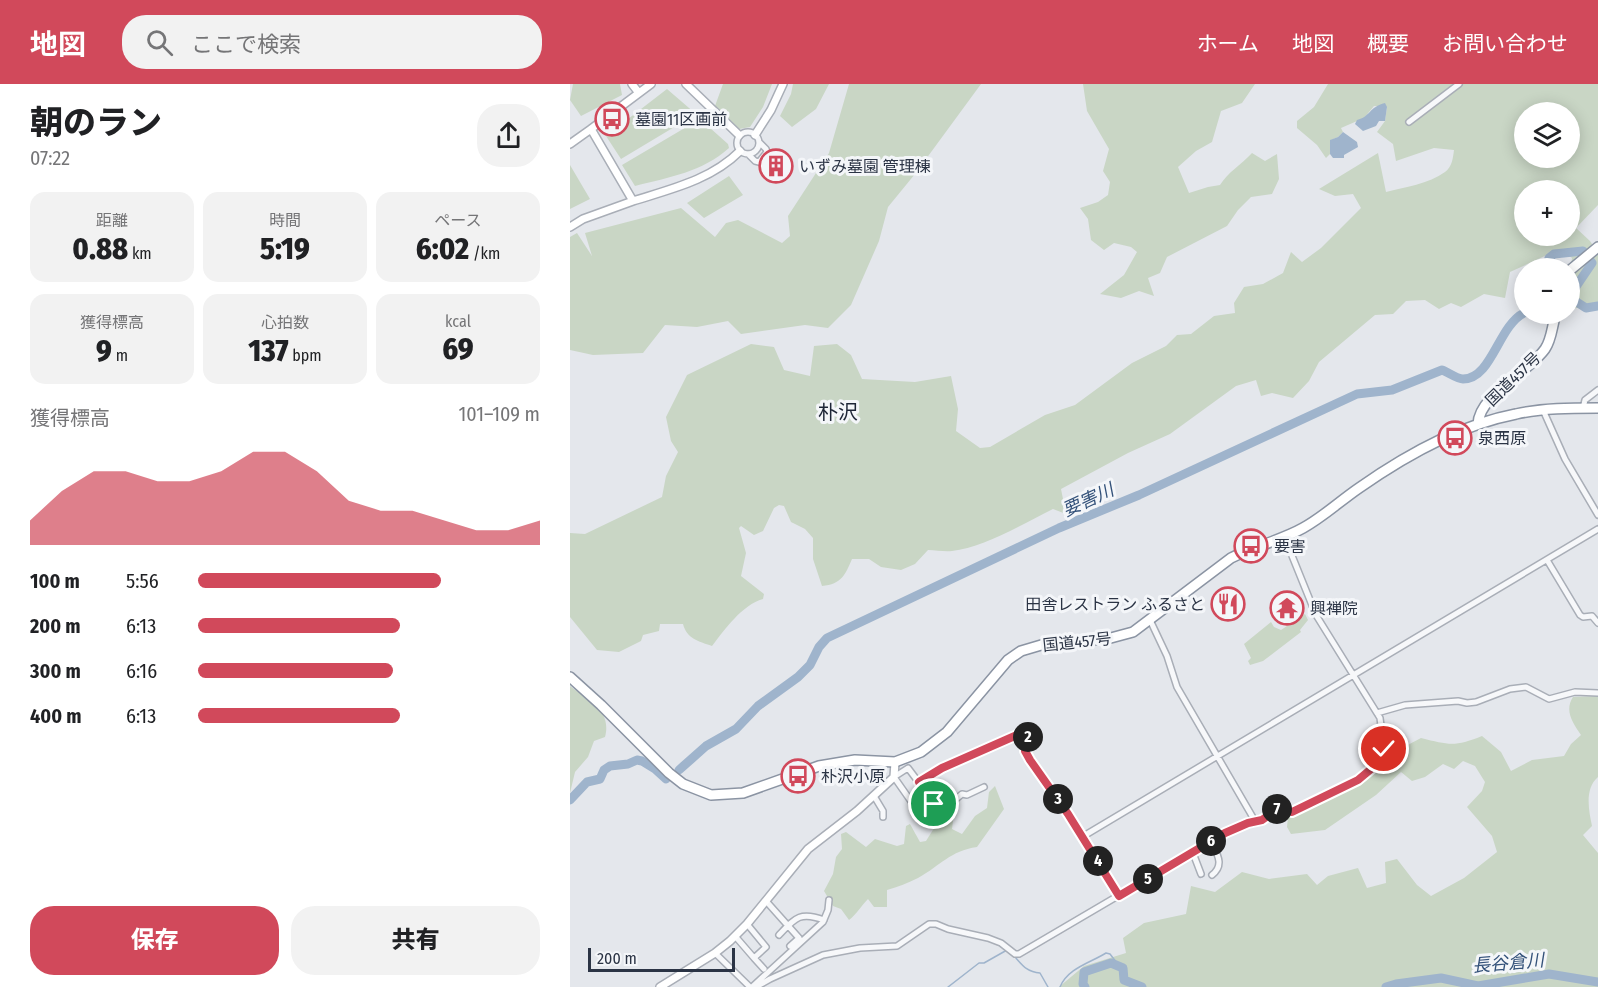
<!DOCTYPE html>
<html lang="ja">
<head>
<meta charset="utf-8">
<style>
	:root { --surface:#fff; --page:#f2f2f2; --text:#202124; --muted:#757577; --accent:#d1495b }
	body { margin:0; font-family:"Fira Sans Condensed","Noto Sans JP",sans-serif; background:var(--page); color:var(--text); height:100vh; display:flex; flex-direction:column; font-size:22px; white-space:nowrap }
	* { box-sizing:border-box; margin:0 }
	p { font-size:20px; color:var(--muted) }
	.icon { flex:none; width:33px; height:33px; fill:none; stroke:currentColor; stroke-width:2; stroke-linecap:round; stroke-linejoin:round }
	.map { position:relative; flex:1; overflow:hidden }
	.drawer { display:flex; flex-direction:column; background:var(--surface); width:570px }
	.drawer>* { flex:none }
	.controls { position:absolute; left:944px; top:18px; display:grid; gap:12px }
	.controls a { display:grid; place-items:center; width:66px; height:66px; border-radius:50%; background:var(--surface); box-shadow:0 3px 15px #0003; font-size:30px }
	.scale { position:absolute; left:18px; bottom:15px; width:147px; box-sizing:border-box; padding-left:6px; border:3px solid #2b3445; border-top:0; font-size:16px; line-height:21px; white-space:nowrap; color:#2b3445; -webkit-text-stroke:4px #f4f6f9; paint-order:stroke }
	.pin { position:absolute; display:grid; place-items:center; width:51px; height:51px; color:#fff; margin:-26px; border:3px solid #fff; border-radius:50%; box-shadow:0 2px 6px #0007 }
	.km { position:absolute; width:30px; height:30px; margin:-15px; border-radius:50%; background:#222; color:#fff; font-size:16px; line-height:30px; text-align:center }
	.round { display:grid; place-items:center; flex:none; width:63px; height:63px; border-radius:24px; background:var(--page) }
	.headline { display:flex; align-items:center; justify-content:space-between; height:102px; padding:0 30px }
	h1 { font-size:33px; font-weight:800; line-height:45px }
	.stats { display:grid; grid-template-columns:repeat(3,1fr); gap:9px; height:102px; padding:6px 30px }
	.stats div { display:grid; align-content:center; border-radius:15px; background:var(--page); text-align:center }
	.stats b { font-size:30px; font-weight:800 }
	.stats small { font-size:16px; font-weight:400 }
	.stats p { font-size:16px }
	.chart { height:168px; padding:12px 30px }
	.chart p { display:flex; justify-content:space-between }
	.chart svg { width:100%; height:108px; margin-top:6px; fill:var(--accent); opacity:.7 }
	.button { display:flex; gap:12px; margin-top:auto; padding:12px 30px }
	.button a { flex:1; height:69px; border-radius:24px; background:var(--accent); color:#fff; font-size:24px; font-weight:800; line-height:69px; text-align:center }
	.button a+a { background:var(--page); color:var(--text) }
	ul { padding:0 30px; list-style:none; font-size:20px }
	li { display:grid; grid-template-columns:96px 72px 1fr; align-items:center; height:45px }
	li i { height:15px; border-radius:8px; background:var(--accent) }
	header { display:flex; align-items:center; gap:36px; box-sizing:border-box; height:84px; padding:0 30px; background:var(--accent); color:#fff }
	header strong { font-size:28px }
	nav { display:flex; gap:33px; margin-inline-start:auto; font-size:21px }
	.search { width:420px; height:54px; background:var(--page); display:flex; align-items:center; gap:15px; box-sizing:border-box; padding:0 21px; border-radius:24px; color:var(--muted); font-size:22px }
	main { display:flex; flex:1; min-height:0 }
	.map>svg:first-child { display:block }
</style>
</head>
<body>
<header>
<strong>地図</strong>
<div class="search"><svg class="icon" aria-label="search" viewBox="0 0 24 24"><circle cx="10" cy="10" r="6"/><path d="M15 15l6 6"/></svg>ここで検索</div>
<nav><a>ホーム</a><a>地図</a><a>概要</a><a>お問い合わせ</a></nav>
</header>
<main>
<section class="drawer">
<div class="headline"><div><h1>朝のラン</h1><p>07:22</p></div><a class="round"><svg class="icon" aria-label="share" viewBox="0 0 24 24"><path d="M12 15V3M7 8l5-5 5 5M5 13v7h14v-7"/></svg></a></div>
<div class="stats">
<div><p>距離</p><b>0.88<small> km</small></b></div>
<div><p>時間</p><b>5:19</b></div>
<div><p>ペース</p><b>6:02<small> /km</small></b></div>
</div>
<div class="stats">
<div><p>獲得標高</p><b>9<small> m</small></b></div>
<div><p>心拍数</p><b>137<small> bpm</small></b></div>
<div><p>kcal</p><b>69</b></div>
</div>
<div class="chart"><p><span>獲得標高</span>101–109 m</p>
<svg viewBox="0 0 160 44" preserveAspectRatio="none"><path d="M0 44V34L10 22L20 14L30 14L40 18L50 18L60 14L70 6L80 6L90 14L100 26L110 30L120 30L130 34L140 38L150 38L160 34V44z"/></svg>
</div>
<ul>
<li><b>100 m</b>5:56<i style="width:71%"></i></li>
<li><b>200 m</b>6:13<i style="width:59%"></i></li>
<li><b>300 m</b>6:16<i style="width:57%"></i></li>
<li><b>400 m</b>6:13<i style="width:59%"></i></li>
</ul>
<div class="button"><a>保存</a><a>共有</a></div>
</section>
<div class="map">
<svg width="1028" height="903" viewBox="0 0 1028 903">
	<rect width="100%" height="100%" fill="#e4e7ec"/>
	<path fill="#c9d6c5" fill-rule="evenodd" d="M3 0H50L52 11 11 32 0 16Z
		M153 0H202L193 23 180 43 169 45 145 22Z
		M223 0H259L246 25 222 43 210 32 221 10Z
		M279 0H411L345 90 318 123 309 157 281 221 258 244 235 241 171 250 158 237 127 243 95 241 73 269 23 271 0 266V153L7 149 22 172 15 149 111 124 145 153 156 139 168 136 212 159 220 152 218 132 259 69Z
		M513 0H685L672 19 651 27 642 58 626 67 608 83 619 109 638 103 650 101C658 88 671 81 682 69L695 77 707 70 709 95 702 110 681 113 668 126 657 142 597 173 590 189 578 194 584 212 569 207 551 214 530 210 554 191 567 168 561 163 544 159 534 166 521 156 518 135 510 124 528 118 538 111 540 98 533 87 539 65 517 27Z
		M758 0H1028V121L1006 144 1020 157 1028 169V221L999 225V195L1002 174 990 165 940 188 935 214 914 210 891 223 881 219 869 225 855 216 836 217 823 230 805 231 749 278 739 297 723 314 702 309 691 312 686 296 666 302 600 350 558 369 491 405 496 430 483 425C455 439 413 464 382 467 375 468 366 466 358 466L345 480 331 486 311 483 299 475H282C275 491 272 500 252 502L243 475V454L235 445 221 438 214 422 209 421 204 424 193 447 184 451 171 442 169 444 176 469 171 492 194 510 193 515C172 521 155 545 142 562 128 557 117 555 113 540H90L89 547 73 551 71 557 49 568 27 566 0 533V449L15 450 92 413 96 392 108 368 101 357 96 333 117 291 181 260 204 263 214 286 240 292 244 262 267 260 281 271 292 295 345 298 381 292 388 325 386 347 410 364 420 363 475 331 505 321 562 279 596 262 607 251 621 250 644 232 665 229 664 219 674 203 693 200 713 189 721 168 732 178 751 164 791 124 783 110 765 112 749 105 808 69 816 108C834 103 859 100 875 88 882 83 883 74 884 66L864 64 826 77 823 60 807 48 815 37 817 23 804 22 794 34 771 44 773 48 768 53 761 56 760 70 756 74 747 61 727 44V37L744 23ZM954 28H999V74H954ZM954 106H999V152H954Z
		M97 5 126 30 51 75 36 52Z
		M130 35 158 60 159 64C132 88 100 93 65 102L52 81Z
		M0 81 20 115 0 125Z
		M159 92 173 111 134 134 117 119Z
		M735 530 738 536 730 546 731 548 693 577 680 581 678 577 681 574 674 560 701 538 704 543 711 546Z
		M0 602C19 617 42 626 35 653L24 657 18 673 5 688 0 709Z
		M1028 612V693C1014 705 1019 727 1022 742L1013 751 1028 769V903H489L514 882 556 869 553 854 574 839 616 830 621 802 645 808 672 788 699 795 737 790 747 801 758 792 788 784 797 804 816 799 815 778 827 775 847 801 861 812 894 794 927 768 922 752 897 723 912 707 915 698 905 682 893 677 884 685 873 680 855 693 842 697 831 688 806 711 755 746 721 750 717 743 718 733 792 700 828 671 832 664 851 654C879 661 885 663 912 652L931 668 941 687 962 676 994 672 1001 660 1011 651C1003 639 994 627 1003 613Z
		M425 702 434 725 407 763C380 767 371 781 348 794 338 799 328 803 317 806V823H304L298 815C291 822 286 831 279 836L271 825 263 822 254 807 263 790 266 773 272 765 271 750 276 748 296 763 305 755 327 762 334 760 336 742 340 740 350 758 356 757 371 733 376 730 383 737 382 745 392 750 405 732 417 724 419 708Z"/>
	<path fill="#9fb4cc" d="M815 19 817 23 815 37H809L806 42 793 47 785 40 787 36C800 33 799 23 815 19Z
		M773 48 787 58 788 63 774 71V74H763L760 70V56L768 53Z"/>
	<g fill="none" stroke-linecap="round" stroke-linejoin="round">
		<path stroke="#9fb4cc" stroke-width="1.5" d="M445 873C453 882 457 888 470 889L478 903
			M378 903 409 879H414L437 866
			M490 903C498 884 520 879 536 869L540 870 550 883"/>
		<path stroke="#9fb4cc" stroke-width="9" d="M983 184 979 174 984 170 1013 167 1022 179 1001 210 1002 215 1016 224 1028 222
			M109 686 136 662 166 645 188 622 228 593 240 581 249 563 257 554 489 444 569 411 787 310 822 306 872 286C878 288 887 295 893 295 922 295 928 242 954 229
			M0 716 17 698 30 695 34 686 40 682 58 680 67 676 72 677 85 685 96 695
			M515 903 513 900 514 888 541 879 553 884 554 896 572 903
			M816 903 826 900 871 894 908 902 979 890 1028 898"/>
		<g stroke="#a9aeb7" stroke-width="8">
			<path id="street" d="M839 38 889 0
				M167 59a11 11 0 1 1 22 0a11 11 0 1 1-22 0Z
				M178 70 185 77 189 78 197 68 196 65 189 58
				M1013 324 1015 316 1028 306
				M973 326 995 375 1028 431
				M977 476 1010 531 1013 533 1022 532 1028 539
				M580 536 597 572 607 603 685 737
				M807 629 835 621 888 617 897 619 906 618 940 605 956 603 979 615 1005 608 1028 609
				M349 698 372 684 447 651 457 652 459 656 455 667 460 676 498 730 549 812
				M304 712 313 727V733
				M345 723 361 715
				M348 733 345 723 324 693 338 684 365 720 373 726 392 710 397 711 414 703
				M512 753 1028 445
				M641 757C647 770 655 781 642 791
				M623 769 631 790
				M196 817 229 854 220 862
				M209 851C225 834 230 827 254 836
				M165 852 184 874 196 863 177 840
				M145 869 180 903
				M184 874 194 885
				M182 903 253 838 258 826 259 816
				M186 903 200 895 253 871 290 864 327 862 359 840H366L378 845 418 854 431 859 445 870H449L655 749 678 739 692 736 709 724 722 728 758 709 778 702 788 696 813 675 814 665 810 634 746 531 714 452"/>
		</g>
		<g stroke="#a9aeb7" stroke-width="10">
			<path id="secondary" d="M62 0 69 9
				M81 0 21 45 63 117C101 105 141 96 170 67
				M116 0 169 51
				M185 51 201 26 213 0
				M0 60 21 45
				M0 143 13 135 63 117
				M90 903 145 869 160 857 177 840 238 765 287 727 324 693 325 678"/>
		</g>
		<g stroke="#8b94a3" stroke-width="12">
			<path id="highway" d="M999 187 1028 163
				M908 340C909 311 958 289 975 265 982 255 982 241 986 230
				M0 593 31 621 99 689 113 700 141 711 173 709 249 682 285 676 325 678 351 668 377 648 438 576 451 567 478 559 537 555 563 548 661 474C684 462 710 457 733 444 753 433 770 417 789 404 836 371 889 341 946 330 973 324 1001 324 1028 324"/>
		</g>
		<use href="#street" stroke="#f7f8fa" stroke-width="5"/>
		<use href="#secondary" stroke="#fff" stroke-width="7"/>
		<use href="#highway" stroke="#fff" stroke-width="9"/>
	</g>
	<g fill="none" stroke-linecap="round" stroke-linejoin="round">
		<g stroke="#fff" stroke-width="12">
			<path id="route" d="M364 720 349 698 372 684 447 651 457 652 459 656 455 667 460 676 498 730 549 812 655 749 678 739 692 736 709 724 722 728 788 696 813 675 814 665"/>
		</g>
		<use href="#route" stroke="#d1495b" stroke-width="8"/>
	</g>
	<defs>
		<g id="bus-ring" transform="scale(1.725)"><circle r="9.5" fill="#f4f6f9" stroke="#d1495b" stroke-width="1.5"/><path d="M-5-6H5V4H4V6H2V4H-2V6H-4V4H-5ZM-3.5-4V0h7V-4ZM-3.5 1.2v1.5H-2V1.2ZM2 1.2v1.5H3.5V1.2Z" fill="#d1495b"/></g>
		<g id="building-ring" transform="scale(1.725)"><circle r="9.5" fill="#f4f6f9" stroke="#d1495b" stroke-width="1.5"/><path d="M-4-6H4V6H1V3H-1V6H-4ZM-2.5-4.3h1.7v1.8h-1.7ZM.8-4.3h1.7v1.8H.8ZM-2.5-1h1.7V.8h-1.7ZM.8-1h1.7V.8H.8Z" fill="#d1495b"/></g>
		<g id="restaurant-ring" transform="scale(1.725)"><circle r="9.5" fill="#f4f6f9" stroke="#d1495b" stroke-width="1.5"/><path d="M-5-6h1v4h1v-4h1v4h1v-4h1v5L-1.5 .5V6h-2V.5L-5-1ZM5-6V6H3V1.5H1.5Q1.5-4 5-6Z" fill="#d1495b"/></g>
		<g id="temple-ring" transform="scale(1.725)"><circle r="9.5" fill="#f4f6f9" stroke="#d1495b" stroke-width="1.5"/><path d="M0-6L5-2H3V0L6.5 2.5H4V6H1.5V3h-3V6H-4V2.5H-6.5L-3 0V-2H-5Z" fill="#d1495b"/></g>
	</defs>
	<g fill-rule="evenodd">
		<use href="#bus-ring" x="42" y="35"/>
		<use href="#building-ring" x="206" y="82"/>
		<use href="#bus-ring" x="885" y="354"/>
		<use href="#bus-ring" x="681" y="462"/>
		<use href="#restaurant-ring" x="658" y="520"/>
		<use href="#temple-ring" x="717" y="524"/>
		<use href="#bus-ring" x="228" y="692"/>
	</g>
	<g text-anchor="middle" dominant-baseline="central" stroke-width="6" stroke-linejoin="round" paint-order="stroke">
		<g font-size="16" fill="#2b3445" stroke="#f4f6f9" text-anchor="start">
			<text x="65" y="35">墓園11区画前</text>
			<text x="229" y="82">いずみ墓園 管理棟</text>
			<text x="908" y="354">泉西原</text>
			<text x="704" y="462">要害</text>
			<text x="635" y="520" text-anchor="end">田舎レストラン ふるさと</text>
			<text x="740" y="524">興禅院</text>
			<text x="251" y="692">朴沢小原</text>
		</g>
		<g font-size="16" fill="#2b3445" stroke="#f4f6f9">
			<text transform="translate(943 295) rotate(-44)">国道457号</text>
			<text transform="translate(507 558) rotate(-6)">国道457号</text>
		</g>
		<g font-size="18" font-style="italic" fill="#34527a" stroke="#f4f6f9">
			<text transform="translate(518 416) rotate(-25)">要害川</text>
			<text transform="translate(938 879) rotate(-5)">長谷倉川</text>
		</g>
		<g font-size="20" fill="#1d2536" stroke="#f4f6f9">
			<text x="268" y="328">朴沢</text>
		</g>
	</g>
</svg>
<div class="controls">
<a><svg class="icon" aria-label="layers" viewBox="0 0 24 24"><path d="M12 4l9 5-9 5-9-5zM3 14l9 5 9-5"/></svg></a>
<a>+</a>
<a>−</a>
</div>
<div class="scale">200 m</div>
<div class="pin" style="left:364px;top:720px;background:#1e9e55"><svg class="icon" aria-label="arrive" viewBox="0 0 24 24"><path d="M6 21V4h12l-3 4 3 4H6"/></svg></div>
<div class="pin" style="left:814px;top:665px;background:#d93025"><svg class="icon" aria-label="check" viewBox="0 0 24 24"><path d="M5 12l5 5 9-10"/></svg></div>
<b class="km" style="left:458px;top:653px">2</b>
<b class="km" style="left:488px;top:715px">3</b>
<b class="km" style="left:528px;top:777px">4</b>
<b class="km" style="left:578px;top:795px">5</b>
<b class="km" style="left:641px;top:757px">6</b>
<b class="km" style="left:707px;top:725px">7</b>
</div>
</main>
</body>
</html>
